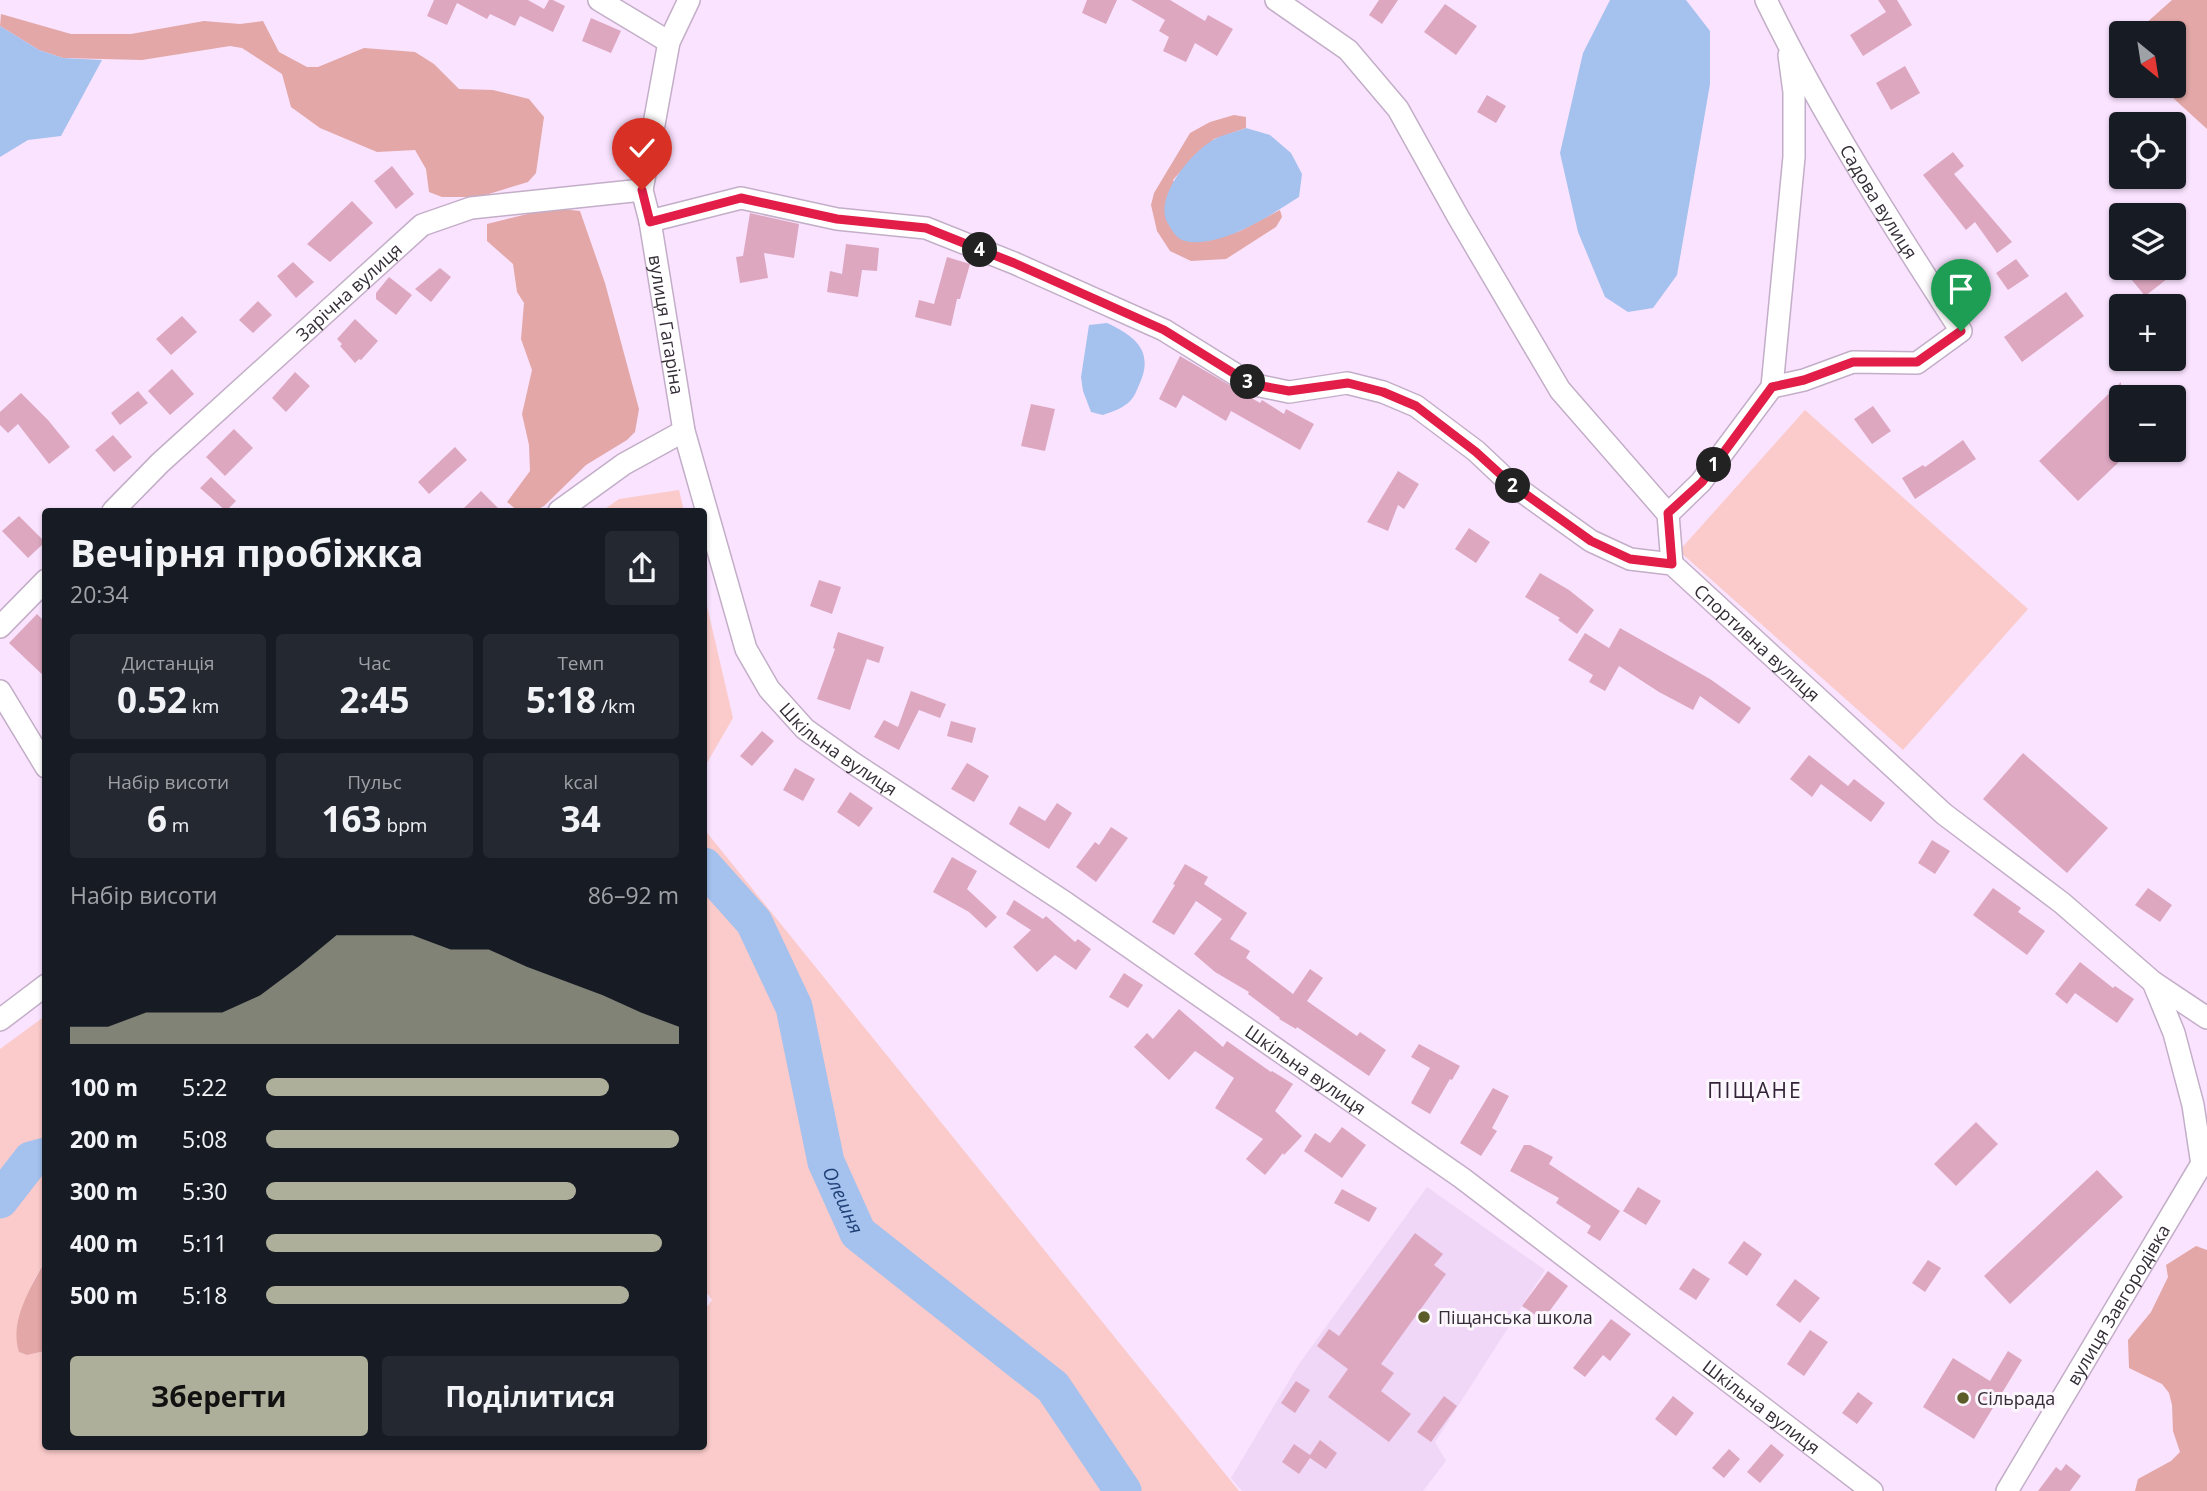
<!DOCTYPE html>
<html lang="uk">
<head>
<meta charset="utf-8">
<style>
	:root { --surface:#171b24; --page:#242831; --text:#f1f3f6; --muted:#9ea1a6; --accent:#aeaf9a }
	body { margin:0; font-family:"Open Sans",sans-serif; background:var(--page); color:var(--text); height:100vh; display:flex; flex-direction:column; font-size:26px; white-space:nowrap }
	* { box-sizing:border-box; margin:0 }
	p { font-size:23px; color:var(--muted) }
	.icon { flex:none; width:38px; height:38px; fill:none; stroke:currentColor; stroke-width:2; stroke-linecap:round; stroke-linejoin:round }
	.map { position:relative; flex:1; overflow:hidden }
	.side { position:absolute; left:42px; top:508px; width:665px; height:942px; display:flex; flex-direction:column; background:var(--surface); border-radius:7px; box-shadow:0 2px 5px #0004 }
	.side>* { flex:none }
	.needle { width:46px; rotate:150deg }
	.tools { position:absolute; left:2109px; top:21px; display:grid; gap:14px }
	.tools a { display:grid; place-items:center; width:77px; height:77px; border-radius:7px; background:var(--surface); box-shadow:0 2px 5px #0004; font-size:35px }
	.pin { position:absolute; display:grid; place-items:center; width:60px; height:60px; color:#fff; margin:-72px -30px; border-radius:50% 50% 50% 0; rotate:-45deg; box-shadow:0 0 7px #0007 }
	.pin .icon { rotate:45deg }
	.km { position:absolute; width:35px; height:35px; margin:-18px; border-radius:50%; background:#222; color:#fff; font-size:19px; line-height:35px; text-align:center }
	.round { display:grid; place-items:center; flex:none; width:74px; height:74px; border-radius:7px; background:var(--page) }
	.head { display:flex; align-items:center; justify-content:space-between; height:119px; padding:0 28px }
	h1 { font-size:38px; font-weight:700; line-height:52px }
	.metrics { display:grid; grid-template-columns:repeat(3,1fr); gap:10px; height:119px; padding:7px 28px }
	.metrics div { display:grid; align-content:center; border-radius:7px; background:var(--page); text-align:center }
	.metrics b { font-size:35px; font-weight:700 }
	.metrics small { font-size:19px; font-weight:400 }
	.metrics p { font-size:19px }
	.chart { height:196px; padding:14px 28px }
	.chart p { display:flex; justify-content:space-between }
	.chart svg { width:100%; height:126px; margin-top:7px; fill:var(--accent); opacity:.7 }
	.primary-button { display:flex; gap:14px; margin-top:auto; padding:14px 28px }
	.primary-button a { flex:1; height:80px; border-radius:7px; background:var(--accent); color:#111; font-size:28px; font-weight:700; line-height:80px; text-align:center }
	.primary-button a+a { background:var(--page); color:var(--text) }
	ul { padding:0 28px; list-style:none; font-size:23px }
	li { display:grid; grid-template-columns:112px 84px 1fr; align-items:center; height:52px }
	li i { height:18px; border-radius:9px; background:var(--accent) }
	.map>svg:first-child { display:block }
</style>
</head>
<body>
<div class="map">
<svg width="2207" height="1491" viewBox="0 0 2207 1491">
	<rect width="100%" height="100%" fill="#fae3ff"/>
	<path fill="#f0d6f7" d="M1427 1187 1545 1270 1435 1442 1446 1461 1423 1491H1242L1231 1478 1299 1364Z"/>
	<path fill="#facbca" d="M1805 410 2028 609 1903 750 1679 551Z
		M679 490 684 511H602L619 499Z
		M704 593 733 718 704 768Z
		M704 829 1239 1491H0V1049L45 1016V1261C27 1292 15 1314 19 1352L27 1355 45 1351 46 1446H704V1311L712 1300 704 1289Z"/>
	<path fill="#e2a7a6" d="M2172 0H2207V129L2160 86H2174V33H2145L2144 25Z
		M1 14 71 34H131L204 21 240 24 263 21 279 52 307 67H318L364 48 415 52 434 64 459 89 493 90 529 99 544 117 536 173 528 182 479 197H442L429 192 426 169 415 150 377 152 320 128 291 107 282 74 242 48 230 46 142 60 63 58 39 50 0 26Z
		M1234 115 1246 117V128L1214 139 1188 163 1173 180 1208 241 1240 231 1280 210 1282 217 1276 227 1226 259 1191 261 1170 251 1157 231 1151 205 1154 193 1190 133 1210 122Z
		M552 208 580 211 605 283 639 409 635 432 627 440 586 465 544 506 534 511H518L507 502 530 471 529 445 522 414 532 370 521 339 524 303 517 292 513 264 487 241V224Z
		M2196 1246 2207 1250V1491H2135L2138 1479 2171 1461 2180 1452 2173 1431 2172 1405 2169 1393 2162 1384 2129 1368 2128 1340 2151 1312 2168 1277 2166 1265Z
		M45 1261V1351L27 1355 19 1352C9 1321 31 1287 45 1261Z"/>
	<path fill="#a5c1ee" d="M1610 0H1686L1710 31V84L1677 275 1653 308 1628 312 1605 297 1578 232 1560 153 1583 53Z
		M0 26 39 50 63 58 102 60 61 136 28 140 0 157Z
		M1246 128 1270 135 1291 153 1302 174 1299 197C1271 215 1220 249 1185 241 1175 238 1172 230 1167 222 1154 196 1193 150 1215 139 1224 134 1236 132 1246 128Z
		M1107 323C1135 336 1155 351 1139 385 1136 392 1134 398 1128 403 1121 409 1111 412 1103 415L1091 412 1083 391 1081 377 1089 325Z"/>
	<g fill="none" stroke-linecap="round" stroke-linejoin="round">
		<g stroke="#a5c1ee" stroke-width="37">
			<path id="s1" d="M704 866 754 922 794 1007 826 1162 858 1233 1053 1387 1123 1491"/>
			<path d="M0 1200 31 1160 46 1156"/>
		</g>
	</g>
	<path fill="#dda7c0" d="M434 0H528L544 9 549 0H553L565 6 553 32 520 16 515 26 490 14 487 19 457 3 447 25 427 16Z
		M1087 0H1117L1106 24 1082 13Z
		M1131 0H1170L1205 21 1208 15 1233 29 1217 56 1195 43 1186 62 1163 51 1169 37 1159 31 1165 20Z
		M1379 0H1398L1382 24 1369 15Z
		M1878 0H1897L1912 25 1863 56 1850 35 1886 12Z
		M1445 4 1477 26 1456 55 1424 32Z
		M591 18 621 31 611 53 582 41Z
		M1905 66 1920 93 1891 110 1876 83Z
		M1487 95 1506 106 1496 123 1477 112Z
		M1953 152 1964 166 1954 174 2012 242 1997 253 1975 222 1966 230 1923 175Z
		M392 166 414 194 396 209 374 181Z
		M352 201 373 223 330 262 307 244Z
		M750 213 799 224 794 258 764 253 768 278 740 283 736 257 743 256Z
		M846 244 879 248 877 271 862 270 858 297 827 292 830 271 842 274Z
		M947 257 970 264 960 299H957L951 326 915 317 919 300 934 304Z
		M2016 259 2029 276 2008 290 1996 273Z
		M293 262 314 282 296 298 277 276Z
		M440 268 451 277 431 302 415 289Z
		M2122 268H2159L2167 279 2145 296Z
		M389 277 412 295 396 315 376 299V293Z
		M2066 292 2084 316 2022 362 2004 337Z
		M258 301 272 315 253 333 239 320Z
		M182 316 197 332 171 355 156 339Z
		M355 319 378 341 361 360 359 359 355 363 340 346 342 344 337 339Z
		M1180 356 1260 403 1262 400 1284 414 1286 409 1314 424 1300 450 1231 411 1226 421 1183 395 1176 408 1159 399Z
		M172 369 194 394 170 415 148 391Z
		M295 372 310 386 286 412 272 398Z
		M2121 382V460L2078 501 2039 461Z
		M138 391 148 403 120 425 111 413Z
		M21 393 48 420 70 447 49 464 18 424 8 433 0 425V412Z
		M1031 404 1055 409 1045 451 1021 446Z
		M1873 406 1891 431 1872 444 1854 419Z
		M234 429 253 448 225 476 206 457Z
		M113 435 132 457 114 472 95 450Z
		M1963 440 1976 459 1915 499 1902 478 1923 465 1925 467Z
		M455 447 467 460 429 494 418 482Z
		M1398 471 1419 484 1404 509 1398 505 1388 531 1367 522Z
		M211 477 236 501 226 511 200 488Z
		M481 491 501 511H461Z
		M19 516 45 542 28 558 2 531Z
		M1469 528 1490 542 1476 563 1455 549Z
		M1540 573 1569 590 1594 610 1577 634 1558 620 1560 618 1525 597Z
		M819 580 841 587 832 614 810 606Z
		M37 614 46 623V678L9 643Z
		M1620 628 1710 679 1751 708 1739 724 1700 696 1693 710 1659 692 1619 666 1605 691 1589 682 1593 675 1568 660 1585 633 1609 648Z
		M838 632 884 647 879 663 867 659 850 710 817 699 835 649 833 648Z
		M911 691 946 704 940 718 919 710 899 750 874 737 884 720 898 727Z
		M951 721 976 728 972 743 947 736Z
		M762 731 774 741 752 766 740 756Z
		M2023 753 2108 828 2067 873 1983 799Z
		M1809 755 1848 786 1854 779 1885 803 1871 822 1821 784 1812 797 1790 779Z
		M967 763 989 776 974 802 951 789Z
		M795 768 815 779 803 801 783 790Z
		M850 792 873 808 859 827 837 812Z
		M1057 803 1072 813 1049 849 1009 824 1019 806 1045 821Z
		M1111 827 1128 838 1096 882 1076 867 1095 842 1099 845Z
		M1932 840 1950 851 1935 874 1918 863Z
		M952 857 977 871 967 889 997 917 986 928 969 912 933 892Z
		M1185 864 1208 877 1204 884 1247 913 1230 939 1250 951 1246 958 1293 994 1310 969 1323 978 1307 1001 1357 1036 1360 1032 1386 1050 1369 1076 1297 1027 1296 1029 1279 1019 1280 1018 1248 994 1249 992 1215 972 1194 954 1222 919 1196 901 1174 935 1152 922 1175 885 1173 884Z
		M1993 888 2021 908 2018 912 2045 931 2027 955 1973 915Z
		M2148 888 2172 905 2160 922 2135 905Z
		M1014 900 1043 919 1046 916 1075 942 1078 939 1091 949 1076 970 1055 955 1037 972 1013 947 1031 930 1006 914Z
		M2080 962 2113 988 2115 986 2134 999 2117 1023 2075 993 2067 1004 2055 994Z
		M1124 973 1143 985 1128 1008 1109 997Z
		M1179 1009 1223 1047 1227 1041 1271 1072 1272 1071 1293 1084 1275 1111 1302 1136 1284 1155 1283 1153 1265 1175 1246 1159 1263 1139 1215 1108 1234 1078 1195 1051 1169 1080 1134 1047 1147 1033 1153 1039Z
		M1419 1044 1460 1066 1452 1080 1450 1079 1430 1114 1411 1103 1430 1068 1411 1057Z
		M1493 1088 1509 1096 1492 1128 1497 1131 1481 1156 1460 1143Z
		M1976 1122 1998 1144 1956 1186 1934 1164Z
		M1342 1127 1366 1145 1342 1178 1304 1151 1315 1133 1330 1143Z
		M1524 1145H1530L1553 1157 1549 1164 1620 1211 1600 1241 1587 1233 1591 1226 1556 1203 1559 1198 1510 1171Z
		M2097 1170 2123 1197 2010 1304 1984 1276Z
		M1638 1187 1661 1201 1646 1225 1623 1211Z
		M1342 1189 1377 1208 1369 1222 1334 1203Z
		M1415 1233 1443 1254 1434 1265 1446 1274 1381 1364 1394 1373 1381 1391 1411 1414 1389 1442 1328 1397 1348 1369 1317 1346 1329 1329 1339 1336Z
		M1744 1241 1762 1254 1747 1276 1728 1263Z
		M1928 1260 1941 1268 1925 1292 1912 1283Z
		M1693 1268 1710 1279 1696 1300 1679 1289Z
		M1548 1271 1568 1286 1543 1320 1522 1306Z
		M1795 1279 1820 1298 1800 1323 1776 1305Z
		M1611 1319 1631 1334 1610 1361 1603 1355 1585 1377 1573 1368Z
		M1810 1330 1828 1342 1804 1376 1787 1364Z
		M2008 1351 2022 1360 1974 1439 1923 1407 1953 1358 1990 1381Z
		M1296 1381 1310 1390 1295 1413 1281 1403Z
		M1858 1392 1873 1403 1857 1424 1842 1413Z
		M1444 1396 1457 1406 1431 1442 1417 1432Z
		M1673 1396 1694 1413 1676 1436 1655 1419Z
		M1320 1440 1337 1453 1326 1469 1310 1458 1299 1474 1282 1462 1294 1444 1310 1455Z
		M1771 1444 1784 1455 1760 1483 1747 1472Z
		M1729 1449 1740 1459 1724 1478 1712 1468Z
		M2066 1464 2081 1476 2070 1491H2038L2056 1467 2061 1471Z"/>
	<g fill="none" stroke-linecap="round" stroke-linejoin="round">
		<g stroke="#c3aec8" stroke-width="24">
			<g id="street">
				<path d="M599 0 669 42"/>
				<path id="s2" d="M689 0 669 42 642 190 650 221 684 431 746 649 769 689 805 729 853 763 1066 903 1462 1178 1872 1491"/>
				<path d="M1276 0 1348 50 1398 109 1457 215 1560 390 1668 514 1672 564"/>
				<path id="s3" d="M1766 0C1822 115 1891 223 1961 331L1917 363 1853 362 1804 380 1772 387"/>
				<path id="s4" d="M650 221 741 198 837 219 926 228 1014 263 1164 330 1251 384 1289 392 1347 383 1383 392 1416 406 1476 451 1510 483 1591 541 1630 559 1672 564 1944 814 2062 903 2153 982 2207 1018"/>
				<path id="s5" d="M113 511 160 463 422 225 471 208 642 190"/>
				<path d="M559 511 624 464 684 431"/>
				<path d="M1668 514 1701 482 1772 387 1794 157V92L1789 55"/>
				<path d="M0 627 46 580"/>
				<path d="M0 691 46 767"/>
				<path d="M2153 982 2174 1033 2193 1105 2202 1165"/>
				<path d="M0 1020 46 985"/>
				<path id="s6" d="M2007 1491 2207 1155"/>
			</g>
		</g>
		<use href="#street" stroke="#fff" stroke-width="21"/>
	</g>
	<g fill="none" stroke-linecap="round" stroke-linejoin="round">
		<g stroke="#fff" stroke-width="14">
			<path id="route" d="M642 190 650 222 741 198 837 219 926 228 1014 263 1164 330 1251 384 1289 391 1348 383 1383 392 1416 406 1476 452 1510 483 1591 541 1630 559 1672 564 1668 513 1702 482 1772 387 1804 380 1853 362H1917L1961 331"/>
		</g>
		<use href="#route" stroke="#e11d48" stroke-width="9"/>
	</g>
	<g fill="#5c5c29" stroke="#fcf7fd" stroke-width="2.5">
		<circle cx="1424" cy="1317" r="7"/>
		<circle cx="1963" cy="1398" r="7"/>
	</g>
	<g text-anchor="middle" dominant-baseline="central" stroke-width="6" stroke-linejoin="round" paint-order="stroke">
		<g font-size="18" fill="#342c36" stroke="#fcf7fd">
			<text stroke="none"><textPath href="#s3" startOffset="231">Садова вулиця</textPath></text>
			<text stroke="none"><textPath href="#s5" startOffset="322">Зарічна вулиця</textPath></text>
			<text stroke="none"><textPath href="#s2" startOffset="334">вулиця Гагаріна</textPath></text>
			<text stroke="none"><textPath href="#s4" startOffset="1236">Спортивна вулиця</textPath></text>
			<text stroke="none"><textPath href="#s2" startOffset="807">Шкільна вулиця</textPath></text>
			<text stroke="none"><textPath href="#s2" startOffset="1374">Шкільна вулиця</textPath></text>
			<text stroke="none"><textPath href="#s6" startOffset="217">вулиця Завгородівка</textPath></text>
			<text stroke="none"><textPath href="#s2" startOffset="1941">Шкільна вулиця</textPath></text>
		</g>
		<g font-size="18" fill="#342c36" stroke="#fcf7fd" text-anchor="start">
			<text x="1438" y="1317">Піщанська школа</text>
			<text x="1977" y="1398">Сільрада</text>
		</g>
		<g font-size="19" font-style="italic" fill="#204177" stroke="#fcf7fd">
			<text stroke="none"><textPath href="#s1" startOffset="369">Олешня</textPath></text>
		</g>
		<g font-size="21" letter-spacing="2" fill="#342338" stroke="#fcf7fd">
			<text x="1755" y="1090">ПІЩАНЕ</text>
		</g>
	</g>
</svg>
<div class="tools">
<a><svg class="needle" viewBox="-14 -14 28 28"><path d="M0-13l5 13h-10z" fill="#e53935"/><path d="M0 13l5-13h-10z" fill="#9ea1a6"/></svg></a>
<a><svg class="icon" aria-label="locate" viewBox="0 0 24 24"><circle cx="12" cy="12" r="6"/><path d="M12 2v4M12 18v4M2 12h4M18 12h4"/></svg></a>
<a><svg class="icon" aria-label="layers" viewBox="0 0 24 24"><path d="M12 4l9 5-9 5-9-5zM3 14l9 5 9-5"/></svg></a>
<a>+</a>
<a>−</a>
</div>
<div class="pin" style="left:1961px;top:331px;background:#1e9e55"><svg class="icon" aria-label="arrive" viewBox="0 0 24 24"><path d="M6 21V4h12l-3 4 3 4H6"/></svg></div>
<div class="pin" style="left:642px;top:190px;background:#d93025"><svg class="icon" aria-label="check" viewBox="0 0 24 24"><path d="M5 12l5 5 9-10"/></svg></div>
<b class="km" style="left:1714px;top:465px">1</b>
<b class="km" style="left:1513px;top:486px">2</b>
<b class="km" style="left:1248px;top:382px">3</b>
<b class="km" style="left:980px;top:250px">4</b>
<section class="side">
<div class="head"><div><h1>Вечірня пробіжка</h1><p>20:34</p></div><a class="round"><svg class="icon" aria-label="share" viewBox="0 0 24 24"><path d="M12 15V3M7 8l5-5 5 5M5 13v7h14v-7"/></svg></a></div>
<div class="metrics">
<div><p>Дистанція</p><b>0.52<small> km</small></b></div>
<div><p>Час</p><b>2:45</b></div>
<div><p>Темп</p><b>5:18<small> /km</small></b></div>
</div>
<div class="metrics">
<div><p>Набір висоти</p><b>6<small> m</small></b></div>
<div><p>Пульс</p><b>163<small> bpm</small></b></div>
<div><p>kcal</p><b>34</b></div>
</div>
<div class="chart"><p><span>Набір висоти</span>86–92 m</p>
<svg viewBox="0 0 160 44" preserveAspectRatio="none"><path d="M0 44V38L10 38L20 33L30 33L40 33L50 27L60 17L70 6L80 6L90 6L100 11L110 11L120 17L130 22L140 27L150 33L160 38V44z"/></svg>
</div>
<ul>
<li><b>100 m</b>5:22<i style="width:83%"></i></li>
<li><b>200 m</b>5:08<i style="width:100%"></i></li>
<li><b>300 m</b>5:30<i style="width:75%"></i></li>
<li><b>400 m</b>5:11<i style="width:96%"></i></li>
<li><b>500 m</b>5:18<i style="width:88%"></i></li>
</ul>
<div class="primary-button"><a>Зберегти</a><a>Поділитися</a></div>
</section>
</div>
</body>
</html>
